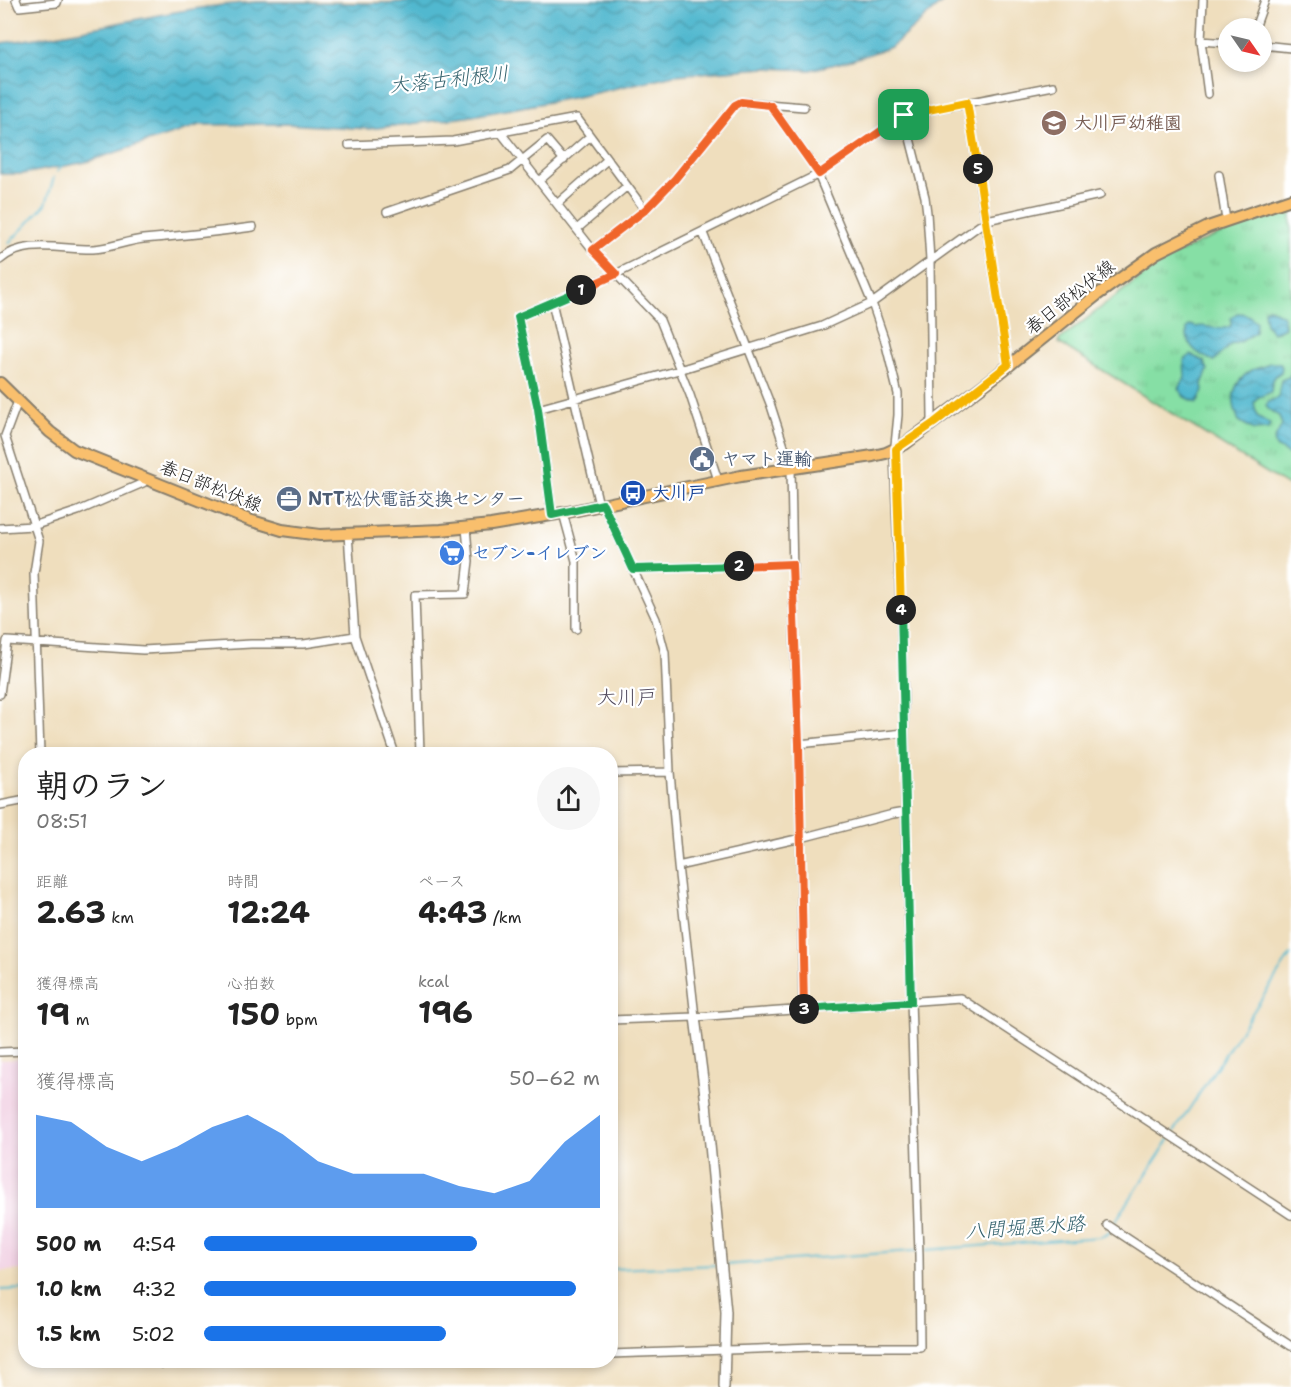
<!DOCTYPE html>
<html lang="ja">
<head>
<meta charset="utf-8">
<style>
	:root { --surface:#fff; --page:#f6f6f6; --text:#222; --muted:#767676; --accent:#1a73e8 }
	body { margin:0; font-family:"Shantell Sans","Klee One",sans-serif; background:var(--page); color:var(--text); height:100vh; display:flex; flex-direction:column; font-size:22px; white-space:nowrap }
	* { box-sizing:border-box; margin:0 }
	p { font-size:20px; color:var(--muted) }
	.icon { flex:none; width:33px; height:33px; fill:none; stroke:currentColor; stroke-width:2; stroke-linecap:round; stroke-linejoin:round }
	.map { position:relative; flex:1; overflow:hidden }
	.sheet { position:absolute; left:18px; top:747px; width:600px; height:621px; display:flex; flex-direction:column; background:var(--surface); border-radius:24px; box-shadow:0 3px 9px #0003 }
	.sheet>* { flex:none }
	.needle { width:39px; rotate:124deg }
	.tools { position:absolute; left:1218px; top:18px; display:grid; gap:12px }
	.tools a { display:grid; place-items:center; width:54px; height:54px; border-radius:50%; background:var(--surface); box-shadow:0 3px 9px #0003; font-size:30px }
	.pin { position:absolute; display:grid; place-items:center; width:51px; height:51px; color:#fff; margin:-26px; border-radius:12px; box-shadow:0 3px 9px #0006 }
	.km { position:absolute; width:30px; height:30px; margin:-15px; border-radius:50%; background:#222; color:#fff; font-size:16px; line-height:30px; text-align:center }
	.round { display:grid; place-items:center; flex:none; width:63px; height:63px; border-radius:32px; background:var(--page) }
	.head { display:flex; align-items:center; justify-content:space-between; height:102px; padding:0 18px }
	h1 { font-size:33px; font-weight:700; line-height:45px }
	.figures { display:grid; grid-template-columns:repeat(3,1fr); gap:9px; height:102px; padding:6px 18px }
	.figures div { display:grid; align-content:center }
	.figures b { font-size:30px; font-weight:700 }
	.figures small { font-size:16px; font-weight:400 }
	.figures p { font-size:16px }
	.chart { height:168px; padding:12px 18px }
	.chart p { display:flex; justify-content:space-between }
	.chart svg { width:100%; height:108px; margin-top:6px; fill:var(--accent); opacity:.7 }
	ul { padding:0 18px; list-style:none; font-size:20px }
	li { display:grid; grid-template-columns:96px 72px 1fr; align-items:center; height:45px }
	li i { height:15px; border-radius:8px; background:var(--accent) }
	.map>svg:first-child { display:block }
</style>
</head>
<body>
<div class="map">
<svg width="1291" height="1387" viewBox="0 0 1291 1387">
	<defs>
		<pattern id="park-tufts" width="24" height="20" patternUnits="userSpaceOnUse" patternTransform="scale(1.5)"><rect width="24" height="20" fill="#86dfa5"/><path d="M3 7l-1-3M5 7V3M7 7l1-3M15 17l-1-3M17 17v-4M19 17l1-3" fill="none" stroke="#73bf8d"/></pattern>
		<pattern id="water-waves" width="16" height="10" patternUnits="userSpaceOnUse" patternTransform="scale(1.5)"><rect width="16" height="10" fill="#51b8cf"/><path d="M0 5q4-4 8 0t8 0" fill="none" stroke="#4295a7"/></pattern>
	</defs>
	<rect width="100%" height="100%" fill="#fff"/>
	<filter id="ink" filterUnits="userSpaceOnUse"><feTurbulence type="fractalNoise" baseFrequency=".0167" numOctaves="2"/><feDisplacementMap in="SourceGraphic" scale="12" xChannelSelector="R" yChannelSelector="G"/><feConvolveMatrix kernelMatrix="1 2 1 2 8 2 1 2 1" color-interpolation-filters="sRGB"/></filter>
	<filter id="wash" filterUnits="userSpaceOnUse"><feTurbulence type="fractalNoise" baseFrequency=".008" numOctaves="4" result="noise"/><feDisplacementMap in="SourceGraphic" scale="24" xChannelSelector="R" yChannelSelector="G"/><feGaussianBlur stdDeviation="1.35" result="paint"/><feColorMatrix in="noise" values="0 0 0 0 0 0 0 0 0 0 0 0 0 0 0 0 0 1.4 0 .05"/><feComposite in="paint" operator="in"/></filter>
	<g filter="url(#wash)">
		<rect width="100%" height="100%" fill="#efdebd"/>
		<path fill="#f1d0e3" d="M25 1059V1270L0 1271V1060Z"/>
		<path fill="url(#park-tufts)" stroke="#517e60" stroke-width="1.5" d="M1291 210V488L1059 343V340C1096 313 1131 281 1171 257 1209 235 1250 224 1291 210Z"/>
		<path fill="url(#water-waves)" stroke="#366a76" stroke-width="1.5" d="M429 0H945L891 47 848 61 810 70 765 68 674 75 582 96 467 117 369 129 285 124 200 125 86 162 23 174H0V43C86 34 170 7 256 2 314 0 371 6 429 0Z
			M1269 308 1283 316 1285 327 1273 333C1265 326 1265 320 1264 310Z
			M1237 313C1245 313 1250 315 1256 322L1255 332 1242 341 1230 345 1214 361C1198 355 1185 346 1187 328L1190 325 1196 327C1207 323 1216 333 1231 326V318Z
			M1191 355 1204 361 1208 370 1202 384 1203 391 1197 403 1184 397 1179 389 1185 377 1184 360Z
			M1269 363H1280L1282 367 1281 372C1272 377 1272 382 1271 392L1257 398 1254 403 1257 416 1270 424 1268 429 1254 430 1239 421C1230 400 1231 383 1252 370 1258 367 1264 368 1269 363Z
			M1291 373V456L1276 447 1274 440 1282 425 1279 416 1268 409 1266 405 1270 401 1278 398 1281 380 1289 377Z"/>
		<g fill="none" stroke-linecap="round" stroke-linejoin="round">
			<path stroke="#51b8cf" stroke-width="2" d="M57 172 62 165
				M9 243 46 204 54 177
				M1113 1225 1291 954
				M724 1265 1100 1237 1108 1234 1110 1230
				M610 1269 718 1265
				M0 1290 26 1289"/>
		</g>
	</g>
	<g filter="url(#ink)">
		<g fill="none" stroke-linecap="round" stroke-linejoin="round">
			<g stroke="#867d6c" stroke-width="10">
				<path id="minor" d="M16 0 19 7 57 3 58 0
					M1203 0 1201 41 1208 94
					M1255 28 1265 0
					M1201 41 1228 43
					M1262 45 1291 48
					M967 102 1008 365
					M904 115 925 197 927 213 930 260 932 418 934 423
					M501 133 593 250 660 320 690 395 718 480
					M349 145 453 141 577 118 645 210
					M1219 175 1226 220
					M539 181 589 137
					M557 204 607 160
					M387 212 510 170 547 140 564 160
					M577 229 627 186
					M703 233 771 406 791 468 794 630 799 744 803 1009
					M593 250 645 210 675 179 735 105 741 102 804 107
					M0 260C23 238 65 250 93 249 110 248 126 241 143 239 180 236 216 232 253 227
					M552 302 599 505
					M18 401 5 436 39 541 34 573 40 754
					M538 409 679 370 822 326 872 303 987 220 1100 195
					M603 504 656 619 665 653 670 772 678 866 695 1017
					M563 513 576 561V629
					M552 515 538 409 518 317 616 274 819 174 904 115 1053 86
					M0 528 33 526 78 511 143 483
					M348 534 355 636 395 754
					M633 569 792 564
					M0 694 7 641 143 650 251 644H304L355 636
					M799 744 904 733
					M420 754 415 595 465 594 469 561 466 528
					M610 773 670 772
					M0 805 26 800
					M678 866 801 838 893 814 905 812
					M610 1020 695 1017 960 998 1291 1215
					M0 1052 26 1051
					M1107 1225 1291 1346
					M610 1354 813 1347H920L919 1255 906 839 904 702 894 455 898 415V394L885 341 872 303 820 179 819 174 770 105
					M163 1360V1364"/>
			</g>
			<g stroke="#867d6c" stroke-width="12">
				<path id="tertiary" d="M695 1017 706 1103 726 1312 724 1387"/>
			</g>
			<g stroke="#867d6c" stroke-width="14">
				<path id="primary" d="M0 383 50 432 74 450 249 520 282 530 320 535 441 530 491 525 563 513 741 476 873 456 886 453 905 444 997 375 1097 295 1156 253 1208 227 1291 199"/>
			</g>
			<use href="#minor" stroke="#fff" stroke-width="7"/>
			<use href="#tertiary" stroke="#fff" stroke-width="9"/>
			<use href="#primary" stroke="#f9bf6d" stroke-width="10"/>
		</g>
	</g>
	<g fill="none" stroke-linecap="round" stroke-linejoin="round" filter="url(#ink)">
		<g stroke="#fff" stroke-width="12">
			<path id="split-1" d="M581 290 616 274 593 250 645 210 675 179 735 105 741 102 770 105 819 174 904 115"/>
		</g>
		<g stroke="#fff" stroke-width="12">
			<path id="split-2" d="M581 290 518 317 538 409 552 515 603 504 633 569 739 566"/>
		</g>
		<g stroke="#fff" stroke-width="12">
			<path id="split-3" d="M739 566 792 564 799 744 804 1009"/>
		</g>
		<g stroke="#fff" stroke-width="12">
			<path id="split-4" d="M804 1009 911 1002 901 610"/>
		</g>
		<g stroke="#fff" stroke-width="12">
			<path id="split-5" d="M901 610 896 449 934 423 1008 365 978 169"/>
		</g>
		<g stroke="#fff" stroke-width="12">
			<path id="split-6" d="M904 115 967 102 978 169"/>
		</g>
		<use href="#split-1" stroke="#f0652b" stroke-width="8"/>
		<use href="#split-2" stroke="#22a559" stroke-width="8"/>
		<use href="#split-3" stroke="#f0652b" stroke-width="8"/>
		<use href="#split-4" stroke="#22a559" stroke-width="8"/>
		<use href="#split-5" stroke="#f5b400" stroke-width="8"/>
		<use href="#split-6" stroke="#f5b400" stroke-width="8"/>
	</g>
	<defs>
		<g id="school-disc" transform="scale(1.35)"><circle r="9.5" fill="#8d6e63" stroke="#fff"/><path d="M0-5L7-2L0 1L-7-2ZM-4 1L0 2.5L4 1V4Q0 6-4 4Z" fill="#fff"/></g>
		<g id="civic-disc" transform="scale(1.35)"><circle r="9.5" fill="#5c6f8a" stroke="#fff"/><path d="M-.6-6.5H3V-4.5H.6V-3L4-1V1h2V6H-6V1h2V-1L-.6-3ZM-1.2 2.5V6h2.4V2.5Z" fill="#fff"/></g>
		<g id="bus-disc" transform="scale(1.35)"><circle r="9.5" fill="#1a4fb4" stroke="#fff"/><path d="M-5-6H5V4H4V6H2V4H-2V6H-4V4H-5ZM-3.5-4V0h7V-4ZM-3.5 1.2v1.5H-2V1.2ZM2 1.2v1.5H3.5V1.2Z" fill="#fff"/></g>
		<g id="office-disc" transform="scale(1.35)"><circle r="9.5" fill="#5c6f8a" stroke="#fff"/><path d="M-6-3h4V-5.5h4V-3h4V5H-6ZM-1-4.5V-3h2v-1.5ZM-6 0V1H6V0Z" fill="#fff"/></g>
		<g id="supermarket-disc" transform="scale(1.35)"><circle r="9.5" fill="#3f7fe0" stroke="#fff"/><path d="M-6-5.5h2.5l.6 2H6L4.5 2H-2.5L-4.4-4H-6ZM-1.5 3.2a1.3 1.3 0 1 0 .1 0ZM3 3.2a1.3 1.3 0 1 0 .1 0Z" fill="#fff"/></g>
	</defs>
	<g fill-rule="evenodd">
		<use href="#school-disc" x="1054" y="123"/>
		<use href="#civic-disc" x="702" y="459"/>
		<use href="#bus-disc" x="633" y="493"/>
		<use href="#office-disc" x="289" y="499"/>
		<use href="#supermarket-disc" x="452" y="553"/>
	</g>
	<g text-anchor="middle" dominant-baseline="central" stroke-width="4.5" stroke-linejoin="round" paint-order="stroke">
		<g font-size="18" font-weight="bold" fill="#785e54" stroke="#fff" text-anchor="start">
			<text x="1074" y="123">大川戸幼稚園</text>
		</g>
		<g font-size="18" fill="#1c1c1c" stroke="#fff">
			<text transform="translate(1070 297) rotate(-38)">春日部松伏線</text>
			<text transform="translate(211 486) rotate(22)">春日部松伏線</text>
		</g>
		<g font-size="18" font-weight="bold" fill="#4e5e75" stroke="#fff" text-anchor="start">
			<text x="722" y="459">ヤマト運輸</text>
			<text x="308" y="499">NTT松伏電話交換センター</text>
		</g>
		<g font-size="18" font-weight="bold" fill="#164399" stroke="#fff" text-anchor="start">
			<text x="652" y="493">大川戸</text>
		</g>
		<g font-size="18" font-weight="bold" fill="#366cbe" stroke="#fff" text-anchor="start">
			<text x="472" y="553">セブン-イレブン</text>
		</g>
		<g font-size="20" font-style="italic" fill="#34626d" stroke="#fff">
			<text transform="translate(449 79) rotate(-6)">大落古利根川</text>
			<text transform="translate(1025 1227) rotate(-4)">八間堀悪水路</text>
		</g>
		<g font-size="20" fill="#524b5e" stroke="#fff">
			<text x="627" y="697">大川戸</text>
		</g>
	</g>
</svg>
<div class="tools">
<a><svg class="needle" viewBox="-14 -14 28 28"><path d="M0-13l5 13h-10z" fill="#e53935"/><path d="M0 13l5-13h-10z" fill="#767676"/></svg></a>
</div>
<div class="pin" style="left:904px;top:115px;background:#1e9e55"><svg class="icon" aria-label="arrive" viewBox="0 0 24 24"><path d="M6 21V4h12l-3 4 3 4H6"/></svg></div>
<b class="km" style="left:581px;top:290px">1</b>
<b class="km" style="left:739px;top:566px">2</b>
<b class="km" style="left:804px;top:1009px">3</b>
<b class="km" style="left:901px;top:610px">4</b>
<b class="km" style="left:978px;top:169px">5</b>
<section class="sheet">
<div class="head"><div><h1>朝のラン</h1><p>08:51</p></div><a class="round"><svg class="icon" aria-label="share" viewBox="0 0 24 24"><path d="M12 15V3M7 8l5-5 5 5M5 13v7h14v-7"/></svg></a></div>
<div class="figures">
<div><p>距離</p><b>2.63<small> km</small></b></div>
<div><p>時間</p><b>12:24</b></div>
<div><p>ペース</p><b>4:43<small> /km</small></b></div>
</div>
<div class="figures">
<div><p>獲得標高</p><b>19<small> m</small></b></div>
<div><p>心拍数</p><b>150<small> bpm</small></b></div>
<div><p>kcal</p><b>196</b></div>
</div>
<div class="chart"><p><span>獲得標高</span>50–62 m</p>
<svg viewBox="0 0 160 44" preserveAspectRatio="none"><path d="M0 44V6L10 9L20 19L30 25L40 19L50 11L60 6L70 14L80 25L90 30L100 30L110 30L120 35L130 38L140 33L150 17L160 6V44z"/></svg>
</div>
<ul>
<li><b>500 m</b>4:54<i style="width:69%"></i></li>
<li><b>1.0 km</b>4:32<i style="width:94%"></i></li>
<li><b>1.5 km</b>5:02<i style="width:61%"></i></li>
</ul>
</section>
</div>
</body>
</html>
